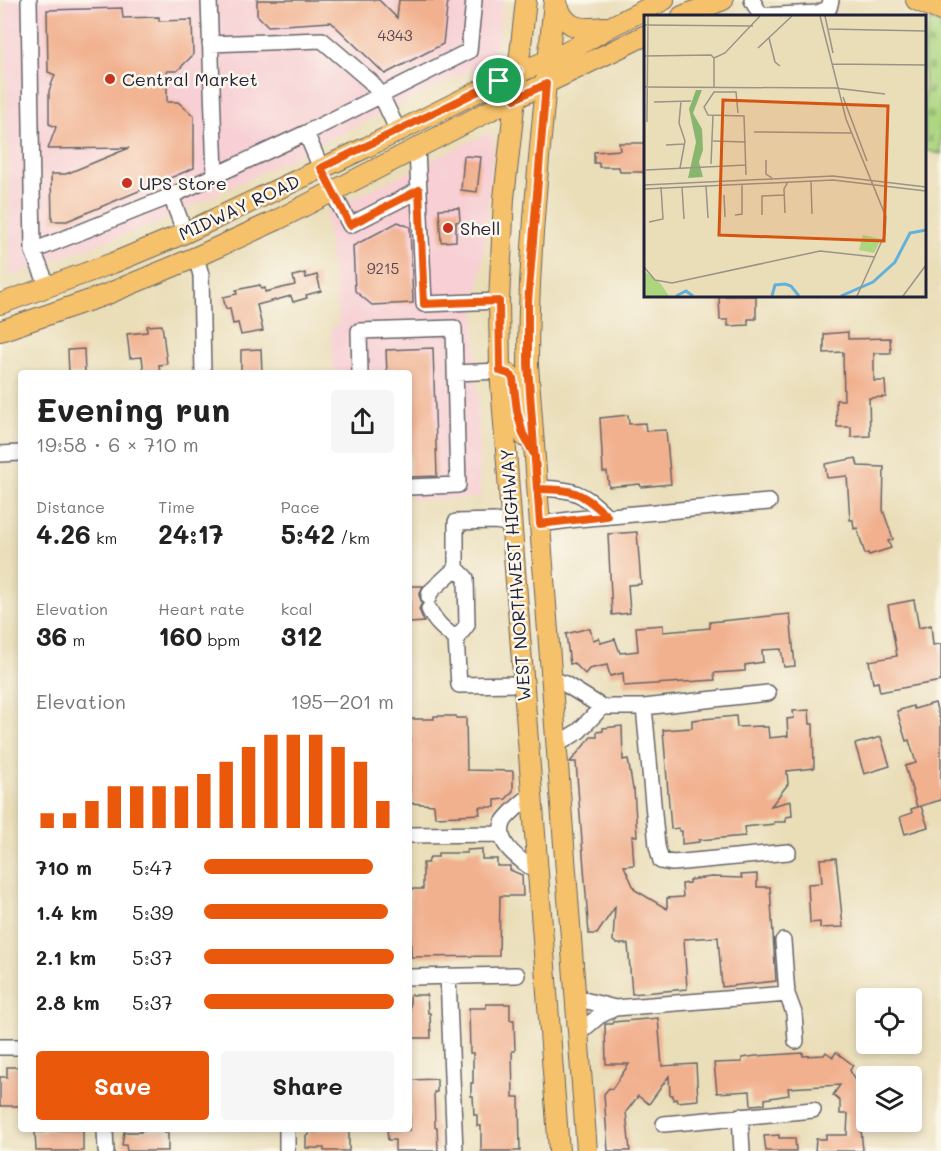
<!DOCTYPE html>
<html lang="en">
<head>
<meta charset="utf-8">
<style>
	:root { --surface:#fff; --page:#f6f6f6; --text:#222; --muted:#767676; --accent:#ea580c }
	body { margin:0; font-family:Mali,sans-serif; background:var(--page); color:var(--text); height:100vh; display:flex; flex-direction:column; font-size:22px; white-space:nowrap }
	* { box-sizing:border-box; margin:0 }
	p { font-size:20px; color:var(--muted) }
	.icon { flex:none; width:33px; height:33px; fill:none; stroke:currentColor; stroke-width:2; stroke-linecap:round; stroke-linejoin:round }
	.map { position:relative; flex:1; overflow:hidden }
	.panel { position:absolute; left:18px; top:370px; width:394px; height:762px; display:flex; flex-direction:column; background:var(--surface); border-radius:6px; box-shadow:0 3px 9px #0003 }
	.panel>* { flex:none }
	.buttons { position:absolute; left:856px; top:988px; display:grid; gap:12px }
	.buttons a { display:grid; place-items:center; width:66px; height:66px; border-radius:6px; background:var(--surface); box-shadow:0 3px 9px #0003; font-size:30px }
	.pin { position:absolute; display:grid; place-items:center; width:51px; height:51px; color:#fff; margin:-26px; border:3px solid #fff; border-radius:50%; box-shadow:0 2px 6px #0007 }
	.round { display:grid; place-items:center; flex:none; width:63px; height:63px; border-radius:6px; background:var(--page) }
	.head { display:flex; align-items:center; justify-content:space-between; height:102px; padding:0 18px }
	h1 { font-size:33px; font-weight:700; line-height:45px }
	.stats { display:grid; grid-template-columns:repeat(3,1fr); gap:9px; height:102px; padding:6px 18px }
	.stats div { display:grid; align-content:center }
	.stats b { font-size:26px; font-weight:700 }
	.stats small { font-size:16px; font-weight:400 }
	.stats p { font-size:16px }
	.chart { height:168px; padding:12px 18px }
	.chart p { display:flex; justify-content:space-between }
	.chart svg { width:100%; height:108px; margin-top:6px; stroke:var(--accent); stroke-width:6 }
	.button { display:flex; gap:12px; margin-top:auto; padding:12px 18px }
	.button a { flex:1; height:69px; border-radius:6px; background:var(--accent); color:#fff; font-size:24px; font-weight:700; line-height:69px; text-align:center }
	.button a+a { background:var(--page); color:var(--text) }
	ul { padding:0 18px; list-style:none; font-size:20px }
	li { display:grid; grid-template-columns:96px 72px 1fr; align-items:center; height:45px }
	li i { height:15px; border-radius:8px; background:var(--accent) }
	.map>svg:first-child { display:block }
</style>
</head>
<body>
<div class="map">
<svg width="941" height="1151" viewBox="0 0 941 1151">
	<defs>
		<pattern id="cemetery-stones" width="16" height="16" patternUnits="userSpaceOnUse" patternTransform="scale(1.5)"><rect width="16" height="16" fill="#acd580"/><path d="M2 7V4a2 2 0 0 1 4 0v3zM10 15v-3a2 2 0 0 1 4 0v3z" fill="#94b770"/></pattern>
	</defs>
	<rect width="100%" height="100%" fill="#fbf7ec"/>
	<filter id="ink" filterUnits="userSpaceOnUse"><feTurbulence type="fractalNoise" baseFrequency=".0167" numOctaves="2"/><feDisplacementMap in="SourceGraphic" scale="12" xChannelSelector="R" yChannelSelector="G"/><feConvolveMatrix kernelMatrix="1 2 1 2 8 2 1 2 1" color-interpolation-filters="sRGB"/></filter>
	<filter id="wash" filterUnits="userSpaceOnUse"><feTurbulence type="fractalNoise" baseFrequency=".008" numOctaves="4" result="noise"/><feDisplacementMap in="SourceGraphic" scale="24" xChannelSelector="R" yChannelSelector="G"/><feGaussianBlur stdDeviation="1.35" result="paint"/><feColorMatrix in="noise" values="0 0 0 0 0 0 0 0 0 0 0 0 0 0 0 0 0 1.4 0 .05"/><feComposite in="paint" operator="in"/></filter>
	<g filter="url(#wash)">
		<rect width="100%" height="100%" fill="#eadeb9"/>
		<path fill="#f7cfd4" d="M5 0H503L495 58 162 221 11 276Z
			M492 133 494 139 483 258 475 314 480 498 410 500V374L333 373 331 329 339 323 325 212 486 134Z"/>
		<path fill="url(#cemetery-stones)" stroke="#677c5e" stroke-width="1.5" d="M930 19 941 24V154L925 150 924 47Z"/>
		<g id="blocks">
			<path fill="#f1b08e" d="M257 0H379L397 18 399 0H448L443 44 385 74 331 22 268 26 257 15Z
				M122 8 123 18 159 17V21L192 20 193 55 177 71H167V102H178L194 116V168L67 221H52L51 174H66L129 148 48 149 56 127 49 124V91L55 75 48 72 47 10Z
				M619 143H645V172H620L619 167H599V163H594V152L620 150Z
				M464 156 481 157 477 192 461 190Z
				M459 208 460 221 456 222V241L441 242 439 209Z
				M398 222 410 227 413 303 372 305 355 291 353 246Z
				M305 273 306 278 317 275 321 291 306 295 307 298 293 302 291 296 257 305 263 331 241 335 238 323 233 324 230 308 226 309 223 297 237 294 236 290 260 285 261 289 265 288V292L295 285 293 276Z
				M719 296H756V319H748V325L728 326V320H720Z
				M162 325 167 364 159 365 160 374H144L142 357 130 358 127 334 147 332V326Z
				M848 332V339L890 338 891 353H874V381H885L886 397 869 398 870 436 851 437V427H837L836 400H844L843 352 824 353V334Z
				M433 348 437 476 410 477V374H387L386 350Z
				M84 349 85 374H69L68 350Z
				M261 349 262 374H241V350Z
				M628 415 629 424 645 423 646 431 666 430 671 484 641 487 640 484 609 487 607 472H603L600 418Z
				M856 458 858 466 884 467 883 510 893 539 888 541 891 548 869 555 868 553 865 554 857 528 854 529 853 520H850L847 476 827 478 825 464Z
				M637 532 641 584 628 585 630 613 612 615 608 534Z
				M410 586H423L419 595 422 603 419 609 424 622 410 623Z
				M914 600 919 628 931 625 933 645 941 644V681L880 692 878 682 873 683 869 661 897 656 888 605Z
				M790 614 795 666 784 667 781 649 762 650 763 662 745 665V671L714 673 715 680 624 686 623 673 610 676 607 665 589 669 585 674 574 663 570 664 566 634 585 629H590L593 640 599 638 601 643 615 639 620 653 638 651 636 627 663 625V632L710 628V622Z
				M935 703 941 723V800L917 807 905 766 916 763 909 740 906 741 897 711 913 706 914 709Z
				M809 710 810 724H813L814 768 787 771 788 784 771 806 791 801 792 816 786 817V822H774V824L744 827 745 836 699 840V842L682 844V831H679V828L671 829 663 730 692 728V720L736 716 737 727 762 726V727H768L769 738 788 736 787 719 794 718 793 711Z
				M434 716H456V718H466L467 770 513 771V791L506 799 495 800V807H479L480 814 460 815V816L435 817 434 805 410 803V719H434Z
				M622 726 623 760 628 759 633 789H634L637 836H632L634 865 624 866 635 890 667 909V898L683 897 682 884 689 883V880L711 877 742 878 741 875 757 874V887H770L776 981 722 987 718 937 684 939 687 989 632 994 628 944H617L613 941 615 907 597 934H589L576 762H570L591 737H597V732L603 731V728Z
				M881 737 890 766 864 774 855 744Z
				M921 806 928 827 905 834 900 817 912 813 911 809Z
				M482 849V859H497V866H510V870L522 875 523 896H500L499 956 411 957 410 889H423V863H428L430 857H438V853H467V850Z
				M836 858 843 927 820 928V922L810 923 808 884 822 883 820 859Z
				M410 995H427L428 1013H430L431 1038H410Z
				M486 1004H510V1020H514L515 1051H512L513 1097H519L520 1151H481V1126H477V1115H474L473 1096H471V1083H473V1053H470L469 1008H486Z
				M658 1018 662 1066 696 1064 698 1100 677 1102 676 1099 673 1100V1095H670L669 1076 649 1104 638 1096 626 1112 630 1151H608L604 1094 609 1088 612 1089 629 1064H606L605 1024H612L613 1022Z
				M826 1052 833 1057 836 1052 853 1065 850 1070 857 1085 863 1151H815L816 1139H826V1135H847L848 1114H840V1101L833 1095 840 1085 788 1088 789 1095 765 1099V1104L751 1105 750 1091 717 1093 714 1063 742 1062V1058L756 1056 803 1053V1056L824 1055Z
				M7 1067H19L21 1106H0V1077H7Z
				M437 1079V1092H434L435 1127H437L438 1151H395V1140H388L387 1130H410V1080Z
				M45 1130H83V1151H36L35 1132H45Z
				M141 1130H165V1133H168V1151H127L126 1145H122L124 1132H141Z
				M309 1130H349V1151H324V1148H306V1136L309 1135Z
				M779 1135V1138H795L796 1151H766L764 1136Z"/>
		</g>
	</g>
	<g filter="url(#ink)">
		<use href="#blocks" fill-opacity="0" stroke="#686467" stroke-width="1.5"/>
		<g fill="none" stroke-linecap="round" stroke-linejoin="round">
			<g stroke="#686467" stroke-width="18">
				<path id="minor" d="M29 0 33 251 48 287
					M209 0 215 175
					M752 0 761 16
					M759 16 818 13 829 8 831 0
					M210 44 322 40 370 81 381 95 398 131
					M306 133 321 168
					M417 149 424 304 499 301
					M333 193 350 225 419 190
					M171 196 185 233
					M33 251 171 196 306 133 469 51 474 0
					M196 257 201 275 203 374
					M455 373 500 371
					M360 374 359 331 454 328 458 485 410 487
					M0 454 21 453
					M537 488C575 490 579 490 607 516
					M512 524 495 521 456 522V568L466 578 467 625 456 639 459 685 524 684
					M540 524 577 519 769 502
					M429 597 430 592 456 568
					M429 609C435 623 445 630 456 639
					M552 679 565 684 602 707H644L768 693
					M644 707 657 846 661 861 673 863 788 852
					M558 744 579 731 602 707
					M533 793C526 800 506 815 503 823 494 846 525 862 539 874
					M410 835 501 834
					M783 941 787 994
					M448 976 455 1151
					M410 977 517 975
					M576 998 615 1008 787 994 794 1013 796 1041
					M579 1033 599 1016 615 1008
					M0 1047H21
					M740 1116 742 1151
					M664 1124 813 1110
					M105 1130 106 1151
					M287 1151V1130"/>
			</g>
			<g stroke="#686467" stroke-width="22">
				<path id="major" d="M526 0 504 198 499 301 500 371 559 1151
					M554 0C543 122 528 243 528 365L587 1151
					M556 0C564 29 578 30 605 27
					M916 0 941 11
					M682 16 723 0
					M0 304 113 263 185 233 367 147 499 81 567 52 610 27 664 0
					M0 331 105 295 196 257 277 220 491 110 646 35
					M500 371 509 374 513 378 517 411 525 437"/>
			</g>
			<use href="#minor" stroke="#fff" stroke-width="15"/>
			<use href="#major" stroke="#f5c16b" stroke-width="20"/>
		</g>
	</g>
	<g fill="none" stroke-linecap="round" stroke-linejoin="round" filter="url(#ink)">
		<g stroke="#fff" stroke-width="12">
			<path id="route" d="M499 81 321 168 350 225 419 190 424 304 499 301 500 371 509 374 513 378 517 411 523 434 535 456 540 524 607 516C579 490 575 490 537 489L528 365V302L546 84 515 99 518 71 499 81"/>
		</g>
		<use href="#route" stroke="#ea580c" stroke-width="8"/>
	</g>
	<g fill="#c8321e" stroke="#fbf7ec" stroke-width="2">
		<circle cx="110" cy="79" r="6"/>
		<circle cx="127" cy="183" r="6"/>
		<circle cx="448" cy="228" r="6"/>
	</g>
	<g text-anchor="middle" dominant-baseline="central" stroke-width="5" stroke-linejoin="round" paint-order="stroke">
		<g font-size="15" fill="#564650">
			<text x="395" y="35">4343</text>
			<text x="383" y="268">9215</text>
		</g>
		<g font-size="18" fill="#22223b" stroke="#fbf7ec" text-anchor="start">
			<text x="122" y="79">Central Market</text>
			<text x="139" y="183">UPS Store</text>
			<text x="460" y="228">Shell</text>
		</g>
		<g font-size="18" fill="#22223b" stroke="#fbf7ec">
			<text transform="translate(239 207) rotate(-25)">MIDWAY ROAD</text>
			<text transform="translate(515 575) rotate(-94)">WEST NORTHWEST HIGHWAY</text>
		</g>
	</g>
	<g transform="translate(644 15)">
		<rect width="282" height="282" fill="#eadeb9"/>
		<path d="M0 256 17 269 25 281H0Z" fill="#acd580"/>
		<path d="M52 75H58L49 98 58 114 59 135 55 147 59 162 44 163 52 127 45 94Z" fill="#89b66e"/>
		<path d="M219 220 237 224 230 238 215 235Z" fill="#acd580"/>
		<path fill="none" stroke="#62b0dc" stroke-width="3" d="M32 281 42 276 49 281M128 281 131 270 141 269 147 271 155 281M197 281 229 267 251 247 266 218 282 215"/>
		<path fill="none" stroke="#9a9387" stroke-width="1.5" d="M176 1 202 104 242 202 241 219 213 281M181 1 189 38M0 10 109 11M183 14 282 16M125 23 131 47 136 51M114 33 148 1M0 41 67 40 70 43M70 43 81 38 116 1M188 49 282 50M0 72 191 73 241 79M70 72V43M199 82 223 146M10 87 47 86M94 98 92 77H70L60 92 64 100 100 101 102 160M3 107 4 1M110 117 207 118M69 126 102 127M22 130 40 129M122 145V159L128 163M67 149 69 100M36 153 41 126 35 108 37 86M2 155 102 150M167 166 168 199M0 170 189 161 282 172M62 171 64 203M38 172 40 204M0 174 189 165 282 176M80 180 81 202M141 198 140 174 144 167M91 200 98 199V169M118 200V181L140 180M5 207 19 204 17 172M0 252 11 265 28 268 176 236 231 242M259 281 282 250"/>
		<path fill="#d45411" fill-opacity="0.15" stroke="#d45411" stroke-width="3" d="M79 85 244 91 240 226 75 220Z"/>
		<rect width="282" height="282" fill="none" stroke="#22223b" stroke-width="3"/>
	</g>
</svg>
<div class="buttons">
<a><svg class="icon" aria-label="locate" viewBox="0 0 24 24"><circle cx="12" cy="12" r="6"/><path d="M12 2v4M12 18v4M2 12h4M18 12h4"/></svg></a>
<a><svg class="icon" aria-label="layers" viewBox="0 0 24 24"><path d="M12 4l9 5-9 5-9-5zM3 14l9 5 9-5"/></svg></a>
</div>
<div class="pin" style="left:499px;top:81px;background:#1e9e55"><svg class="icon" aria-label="arrive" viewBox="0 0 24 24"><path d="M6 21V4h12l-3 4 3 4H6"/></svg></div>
<section class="panel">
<div class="head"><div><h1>Evening run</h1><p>19:58 · 6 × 710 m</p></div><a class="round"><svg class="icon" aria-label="share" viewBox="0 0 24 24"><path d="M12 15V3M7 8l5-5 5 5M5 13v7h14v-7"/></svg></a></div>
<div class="stats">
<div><p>Distance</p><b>4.26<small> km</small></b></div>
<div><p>Time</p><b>24:17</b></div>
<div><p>Pace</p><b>5:42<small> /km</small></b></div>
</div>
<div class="stats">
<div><p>Elevation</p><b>36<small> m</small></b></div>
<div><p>Heart rate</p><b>160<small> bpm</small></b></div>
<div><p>kcal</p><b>312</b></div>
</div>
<div class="chart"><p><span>Elevation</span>195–201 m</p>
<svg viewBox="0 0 160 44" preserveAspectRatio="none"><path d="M5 44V38M15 44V38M25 44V33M35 44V27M45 44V27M55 44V27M65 44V27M75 44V22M85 44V17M95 44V11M105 44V6M115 44V6M125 44V6M135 44V11M145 44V17M155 44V33"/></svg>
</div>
<ul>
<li><b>710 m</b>5:47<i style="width:89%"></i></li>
<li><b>1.4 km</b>5:39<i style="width:97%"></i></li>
<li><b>2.1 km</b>5:37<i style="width:100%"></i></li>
<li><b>2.8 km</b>5:37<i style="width:100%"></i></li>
</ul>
<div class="button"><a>Save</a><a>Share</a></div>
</section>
</div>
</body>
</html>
